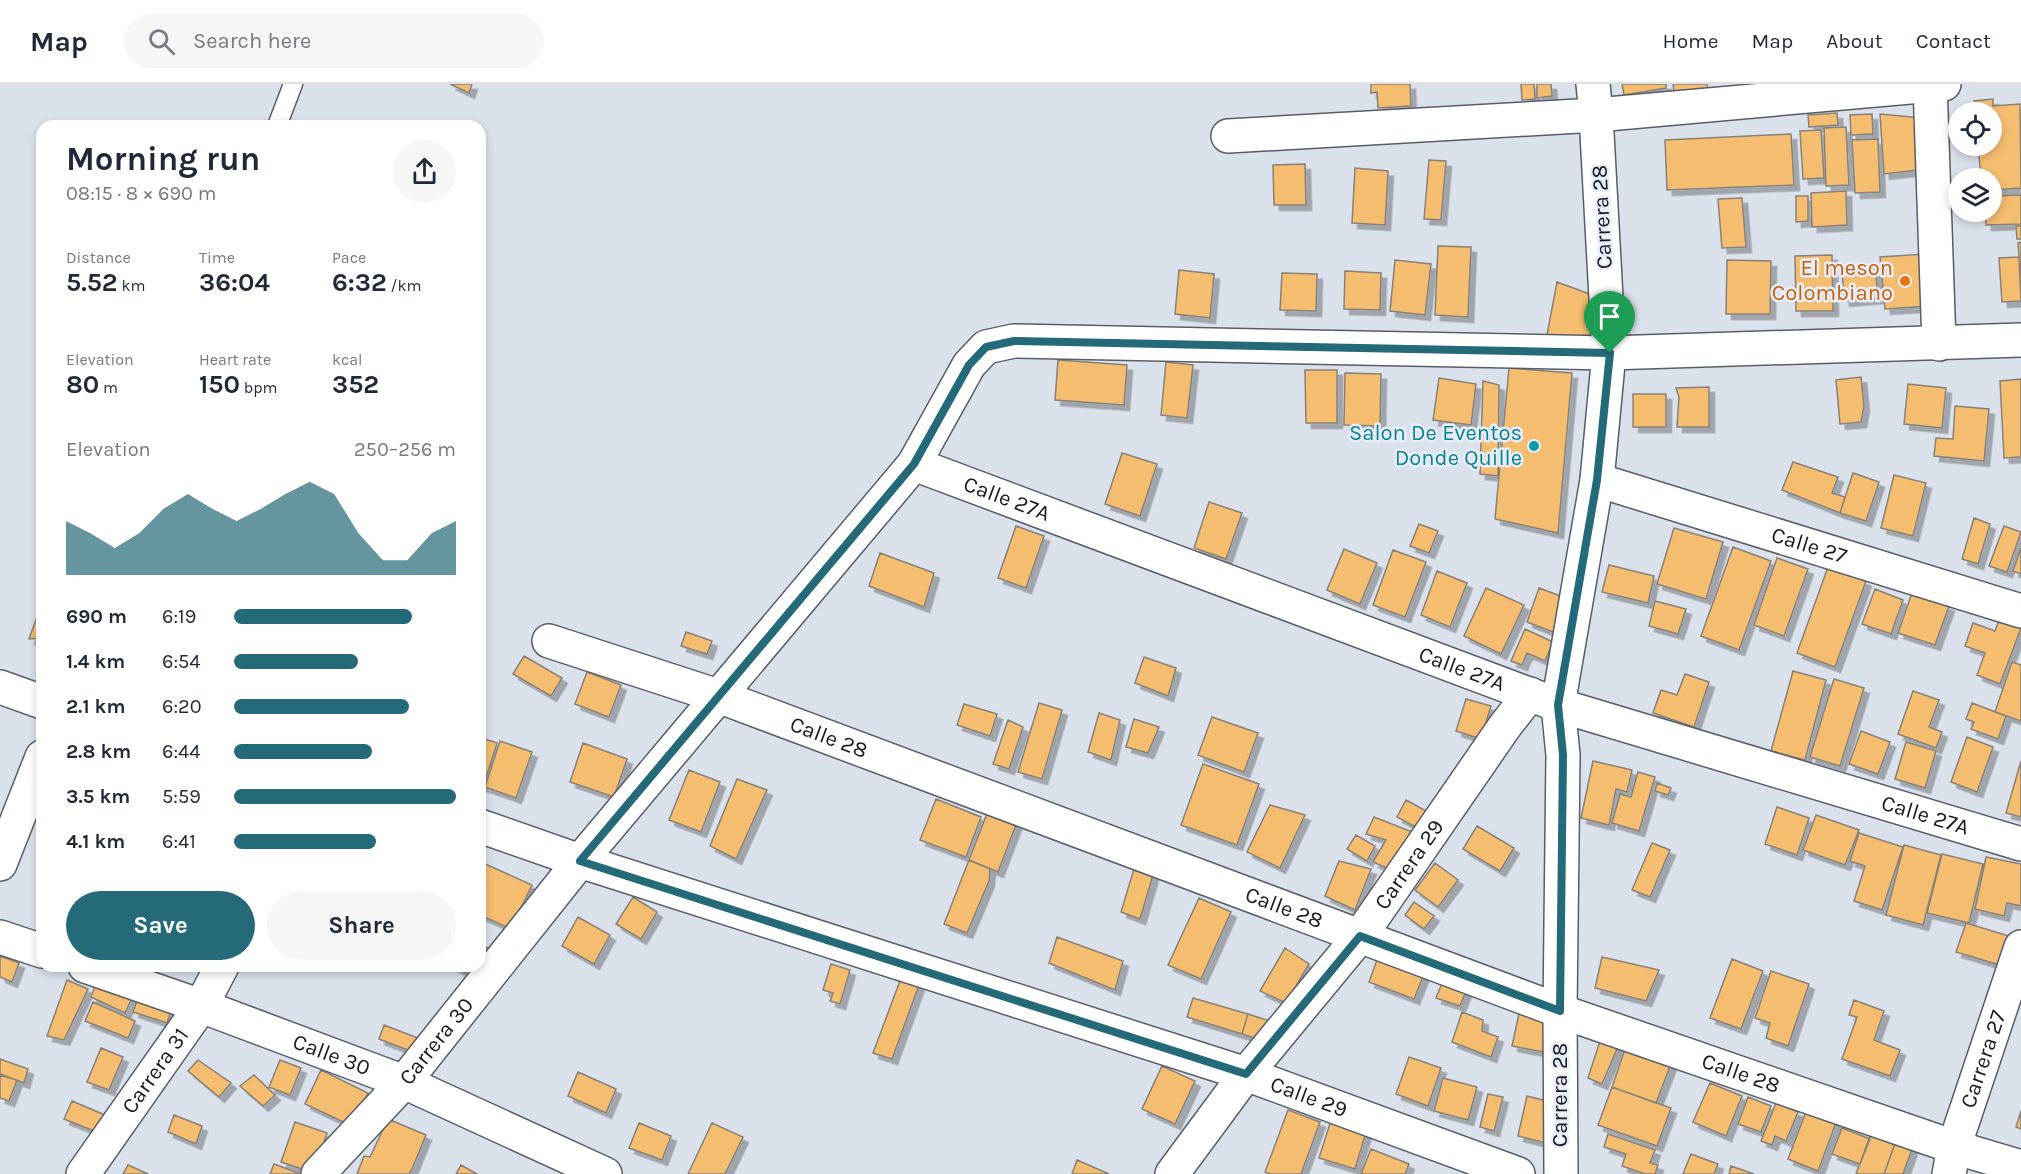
<!DOCTYPE html>
<html lang="en">
<head>
<meta charset="utf-8">
<style>
	:root { --surface:#fff; --page:#f6f6f7; --text:#1f2937; --muted:#747a83; --line:#e0e1e3; --accent:#246a79 }
	body { margin:0; font-family:Karla,sans-serif; background:var(--page); color:var(--text); height:100vh; display:flex; flex-direction:column; font-size:22px; white-space:nowrap }
	* { box-sizing:border-box; margin:0 }
	p { font-size:20px; color:var(--muted) }
	.icon { flex:none; width:33px; height:33px; fill:none; stroke:currentColor; stroke-width:2; stroke-linecap:round; stroke-linejoin:round }
	.map { position:relative; flex:1; overflow:hidden }
	.details { position:absolute; left:36px; top:36px; width:450px; height:852px; display:flex; flex-direction:column; background:var(--surface); border-radius:18px; box-shadow:0 3px 9px #0003 }
	.details>* { flex:none }
	.tools { position:absolute; left:1948px; top:18px; display:grid; gap:12px }
	.tools a { display:grid; place-items:center; width:54px; height:54px; border-radius:50%; background:var(--surface); box-shadow:0 3px 9px #0003; font-size:30px }
	.pin { position:absolute; display:grid; place-items:center; width:51px; height:51px; color:#fff; margin:-62px -26px; border-radius:50% 50% 50% 0; rotate:-45deg; box-shadow:0 0 6px #0007 }
	.pin .icon { rotate:45deg }
	.round { display:grid; place-items:center; flex:none; width:63px; height:63px; border-radius:32px; background:var(--page) }
	.headline { display:flex; align-items:center; justify-content:space-between; height:102px; padding:0 30px }
	h1 { font-size:33px; font-weight:700; line-height:45px }
	.metrics { display:grid; grid-template-columns:repeat(3,1fr); gap:9px; height:102px; padding:6px 30px }
	.metrics div { display:grid; align-content:center }
	.metrics b { font-size:26px; font-weight:700 }
	.metrics small { font-size:16px; font-weight:400 }
	.metrics p { font-size:16px }
	.chart { height:168px; padding:12px 30px }
	.chart p { display:flex; justify-content:space-between }
	.chart svg { width:100%; height:108px; margin-top:6px; fill:var(--accent); opacity:.7 }
	.primary-button { display:flex; gap:12px; margin-top:auto; padding:12px 30px }
	.primary-button a { flex:1; height:69px; border-radius:36px; background:var(--accent); color:#fff; font-size:24px; font-weight:700; line-height:69px; text-align:center }
	.primary-button a+a { background:var(--page); color:var(--text) }
	ul { padding:0 30px; list-style:none; font-size:20px }
	li { display:grid; grid-template-columns:96px 72px 1fr; align-items:center; height:45px }
	li i { height:15px; border-radius:8px; background:var(--accent) }
	header { display:flex; align-items:center; gap:36px; box-sizing:border-box; height:84px; padding:0 30px; background:var(--surface); border-bottom:2px solid var(--line) }
	header strong { font-size:28px }
	nav { display:flex; gap:33px; margin-inline-start:auto; font-size:21px }
	.search { width:420px; height:54px; background:var(--page); display:flex; align-items:center; gap:15px; box-sizing:border-box; padding:0 21px; border-radius:33px; color:var(--muted); font-size:22px }
	.map>svg:first-child { display:block }
</style>
</head>
<body>
<header>
<strong>Map</strong>
<div class="search"><svg class="icon" aria-label="search" viewBox="0 0 24 24"><circle cx="10" cy="10" r="6"/><path d="M15 15l6 6"/></svg>Search here</div>
<nav><a>Home</a><a>Map</a><a>About</a><a>Contact</a></nav>
</header>
<div class="map">
<svg width="2021" height="1090" viewBox="0 0 2021 1090">
	<defs>
		<filter id="shadow"><feDropShadow dx="5.5" dy="5.5" stdDeviation="0" flood-color="#0004"/></filter>
	</defs>
	<rect width="100%" height="100%" fill="#dae1eb"/>
	<path fill="#f4bd6f" stroke="#888178" stroke-width="1.5" filter="url(#shadow)" d="M450 0H472L469 9Z
		M1371 0H1410L1411 22 1378 24 1377 8 1371 9Z
		M1521 0H1534L1535 15 1522 16Z
		M1537 0H1551L1552 12 1537 14Z
		M1622 0H1666V4L1624 11Z
		M1673 0H1707L1708 5 1674 7Z
		M1993 15V22L2020 20 2021 104 1992 106V94H1981L1978 62H1992V28H1975L1974 17Z
		M1837 29 1838 41 1809 43 1808 31Z
		M1872 30 1873 50 1851 51 1850 31Z
		M1880 30 1922 34 1926 85 1884 90Z
		M1846 43 1849 101 1826 102 1824 44Z
		M1821 46 1824 94 1803 95 1800 47Z
		M1791 50 1794 101 1667 106 1665 56Z
		M1878 55 1880 108 1855 109 1852 56Z
		M1429 76 1446 77 1441 136 1424 135Z
		M1305 80 1306 121H1274L1273 81Z
		M1355 84 1388 87 1385 141 1352 139Z
		M1846 107 1847 141 1812 143 1811 109Z
		M2021 111V140L1986 141 1985 128H1992V112Z
		M1796 112H1808V137L1796 138Z
		M1742 114 1746 163 1722 164 1718 115Z
		M2016 142H2021V155H2017Z
		M2021 158V200L2018 159Z
		M1438 162 1471 163 1468 233 1435 231Z
		M1925 170 1929 222 1885 225 1880 173Z
		M1832 171 1833 227H1796L1795 172Z
		M2019 173 2021 217 2002 218 1999 174Z
		M1395 176 1431 180 1425 231 1390 227Z
		M1727 176 1771 177 1770 230H1726Z
		M1875 181 1878 214 1844 217 1842 183Z
		M1179 186 1214 190 1210 234 1175 230Z
		M1345 187 1381 189 1380 226 1344 225Z
		M1282 189 1317 190 1316 227 1280 226Z
		M1557 198 1595 212 1590 255 1546 256Z
		M1058 276 1127 281 1124 321 1055 316Z
		M1166 278 1193 281 1187 334 1161 331Z
		M1509 284 1572 289 1558 449 1495 435Z
		M1305 286H1337V339H1306Z
		M1345 289 1381 290 1380 342 1344 341Z
		M1861 293 1864 322 1861 338 1840 340 1836 296Z
		M1439 294 1476 300 1471 341 1433 336Z
		M2021 295V373L2004 374 2000 297Z
		M1483 297 1499 301 1498 392 1480 390Z
		M1908 300 1946 304 1942 344 1904 340Z
		M1709 303V343H1677L1679 313 1676 304Z
		M1633 310H1666V343H1633Z
		M1955 322 1989 325 1984 377 1934 372 1936 354 1953 355Z
		M1122 369 1157 380 1140 432 1105 420Z
		M1793 378 1838 393 1832 409 1845 413 1840 429 1782 406Z
		M1853 389 1879 398 1866 437 1840 429Z
		M1894 391 1926 399 1913 452 1881 444Z
		M1209 418 1242 429 1226 475 1194 464Z
		M1974 434 1990 440 1978 480 1962 475Z
		M1419 440 1438 447 1429 469 1410 462Z
		M1016 442 1044 452 1026 504 998 494Z
		M2004 442 2021 448 2007 488 1989 482Z
		M1674 444 1723 458 1706 515 1657 500Z
		M1733 463 1771 477 1739 566 1701 552Z
		M2021 464V490L2013 487Z
		M1344 465 1377 479 1360 520 1327 506Z
		M1393 466 1426 478 1405 533 1373 521Z
		M880 469 934 489 924 523 869 502Z
		M1777 474 1808 485 1784 552 1754 541Z
		M1609 481 1654 492 1648 519 1602 508Z
		M1828 483 1866 497 1835 583 1797 569Z
		M1437 487 1467 499 1450 543 1421 531Z
		M1486 504 1524 521 1501 570 1464 552Z
		M1539 504 1566 514 1553 548 1527 538Z
		M1875 505 1903 516 1891 550 1862 540Z
		M1912 509 1949 522 1935 561 1898 549Z
		M1655 517 1686 525 1678 550 1649 542Z
		M42 519V554L29 555Z
		M2001 531 2021 539V544L2000 600 1977 591 1985 569 1965 562 1973 539 1995 547Z
		M1525 545 1553 558 1545 577 1527 569 1522 581 1511 577Z
		M686 548 712 557 707 570 681 562Z
		M524 572 562 594 551 612 513 590Z
		M1144 573 1176 584 1168 612 1135 599Z
		M2012 578 2021 581V637L1995 628Z
		M1793 587 1826 596 1805 676 1771 667Z
		M587 588 621 601 609 633 575 620Z
		M1685 590 1709 598 1694 643 1653 629 1661 606 1677 611Z
		M1834 595 1864 604 1840 682 1810 673Z
		M1913 607 1939 616 1929 643 1942 648 1936 664 1898 650Z
		M1466 615 1491 622 1481 655 1456 647Z
		M1039 619 1062 626 1042 695 1018 688Z
		M1972 619 2006 632 1998 655 1971 645 1974 638 1966 635Z
		M964 620 997 630 990 652 957 641Z
		M1099 629 1120 636 1111 676 1088 668Z
		M1212 633 1258 649 1244 688 1198 671Z
		M1134 635 1159 643 1148 669 1126 663Z
		M1008 636 1023 643 1009 685 993 680Z
		M1861 647 1890 658 1878 690 1849 680Z
		M1967 653 1993 663 1977 708 1951 698Z
		M482 654 497 659 483 703 480 702V659Z
		M500 657 532 668 516 714 485 703Z
		M1906 658 1936 667 1925 704 1895 695Z
		M583 659 627 675 614 713 570 698Z
		M1593 677 1632 686 1627 708 1616 705 1609 741 1581 734Z
		M2021 677V733L2006 729Z
		M1203 680 1259 700 1237 761 1181 741Z
		M689 686 720 698 701 748 669 736Z
		M1638 688 1655 693 1639 747 1612 739 1620 710 1631 713Z
		M737 695 767 706 736 775 710 762Z
		M1657 699 1671 704 1668 711 1655 707Z
		M936 715 981 733 966 773 920 756Z
		M1406 716 1428 728 1419 745 1397 733Z
		M1270 721 1305 731 1280 784 1247 768Z
		M1777 723 1809 734 1797 771 1765 760Z
		M988 727 1017 738 998 788 969 776Z
		M1816 731 1859 746 1845 781 1803 766Z
		M1374 733 1420 751 1393 787 1373 778 1386 756 1366 750Z
		M1477 742 1514 764 1500 787 1463 765Z
		M1859 749 1903 763 1882 826 1854 817 1865 782 1850 777Z
		M1356 751 1375 762 1367 777 1347 765Z
		M1652 759 1670 766 1650 813 1632 806Z
		M1904 761 1941 771 1923 841 1886 831Z
		M1942 770 1983 780 1969 839 1927 829Z
		M1986 773 2021 780V822L2007 819 2004 832 1975 825Z
		M969 776 990 785 989 797 967 849 944 840Z
		M1339 777 1371 785 1355 826 1325 812Z
		M481 778 532 801 511 845 480 831Z
		M1435 779 1458 796 1438 823 1415 806Z
		M1134 785 1153 791 1140 835 1121 828Z
		M633 813 657 828 641 855 616 840Z
		M1199 814 1231 828 1201 895 1168 881Z
		M1414 818 1434 832 1424 845 1405 831Z
		M578 833 610 851 594 880 562 862Z
		M1966 839 2012 853 2003 882 1956 868Z
		M1057 853 1123 877 1115 906 1049 879Z
		M480 860 494 867 479 896 452 882H480Z
		M1285 864 1309 880 1286 919 1260 907Z
		M0 872 19 879 12 898 0 893Z
		M1378 873 1424 890 1414 915 1369 898Z
		M1602 873 1659 886 1646 917 1595 904Z
		M1732 875 1763 887 1741 945 1710 934Z
		M831 880 850 886 840 920 830 917 833 909 823 906Z
		M1771 887 1809 900 1788 962 1766 954 1770 939 1755 934Z
		M99 891 136 905 125 929 91 913Z
		M901 894 919 901 892 975 873 969Z
		M67 896 88 905 64 956 47 952Z
		M1442 899 1466 907 1460 922 1436 914Z
		M139 910 173 921 167 939 133 928Z
		M1193 914 1248 930 1242 950 1187 933Z
		M1854 916 1884 927 1874 956 1900 966 1890 992 1842 975 1857 933 1849 931Z
		M93 918 135 937 128 954 85 937Z
		M1520 925 1557 932 1549 969 1512 962Z
		M1462 928 1483 936 1482 947 1498 953 1491 973 1452 958Z
		M1248 930 1273 938 1263 957 1242 950Z
		M384 941 423 956 418 970 379 955Z
		M1601 954 1619 960 1602 1000 1588 994Z
		M1626 962 1671 980 1656 1019 1612 1003Z
		M101 964 123 973 109 1006 87 998Z
		M1409 973 1441 984 1428 1022 1396 1010Z
		M0 975 28 985 24 999 0 990Z
		M198 976 231 999 219 1013 188 987Z
		M280 976 301 984 290 1011 269 1003Z
		M1162 982 1195 997 1175 1040 1142 1025Z
		M321 986 368 1009 352 1042 305 1020Z
		M578 988 616 1005 606 1029 568 1012Z
		M0 991 17 996 9 1017 0 1014Z
		M254 991 275 1011 263 1022 240 1002Z
		M1443 994 1477 1003 1468 1036 1434 1027Z
		M1710 999 1742 1012 1726 1052 1693 1038Z
		M1612 1003 1671 1024 1657 1062 1598 1041Z
		M1488 1010 1503 1013 1494 1047 1480 1043Z
		M1527 1012 1555 1019 1546 1059 1518 1052Z
		M1748 1013 1771 1022 1761 1048 1738 1040Z
		M72 1017 105 1031 99 1049 64 1035Z
		M1776 1019 1798 1028 1786 1057 1775 1052 1772 1061 1761 1057Z
		M1807 1025 1837 1036 1818 1087 1788 1075Z
		M1288 1026 1320 1038 1301 1090H1270L1265 1088Z
		M1334 1027 1369 1038 1355 1085 1319 1074Z
		M2021 1027V1045L2016 1043Z
		M174 1031 202 1042 196 1060 168 1048Z
		M388 1035 426 1051 412 1085 409 1090H357L364 1072 370 1073Z
		M295 1038 327 1049 314 1089 281 1078Z
		M639 1039 671 1052 662 1076 629 1064Z
		M712 1039 743 1053 725 1090H688Z
		M1842 1044 1870 1055 1860 1080 1832 1070Z
		M1872 1047 1896 1057 1884 1090H1856Z
		M1608 1050 1655 1066 1650 1079 1658 1081 1655 1090H1645L1622 1082 1626 1070 1604 1063Z
		M1896 1057 1913 1062 1903 1090H1884Z
		M1371 1065 1409 1080 1405 1090H1361Z
		M1691 1070 1718 1080 1714 1090H1683Z
		M1077 1076 1109 1090H1072Z
		M274 1080 301 1090H270Z
		M128 1081 148 1090H123Z
		M461 1081 477 1090H456Z
		M1731 1082 1754 1090H1729Z"/>
	<g fill="none" stroke-linecap="round" stroke-linejoin="round">
		<g stroke="#585e67" stroke-width="21">
			<path id="lane" d="M277 42 293 0"/>
		</g>
		<g stroke="#585e67" stroke-width="36">
			<g id="street">
				<path d="M1930 0 1939 260"/>
				<path d="M1228 52 1596 31 1944 0"/>
				<path id="s1" d="M914 380 1558 621 2021 760"/>
				<path id="s2" d="M1597 396 2021 527"/>
				<path id="s3" d="M549 557 718 612 1560 927 1954 1063 2021 1083"/>
				<path d="M0 603 42 618"/>
				<path id="s4" d="M480 742 580 777 1246 990 1518 1090"/>
				<path d="M0 780 42 673"/>
				<path d="M0 853 42 867"/>
				<path id="s5" d="M85 882 201 922 404 998 605 1090"/>
				<path id="s6" d="M83 1090 201 922 222 882"/>
				<path id="s7" d="M318 1090 404 998 580 777 914 380 969 281 986 263 1014 257 1609 269 2021 256"/>
				<path id="s8" d="M1172 1090 1246 990 1360 852 1505 642 1530 610"/>
				<path d="M1561 1090 1560 927 1563 671 1558 621 1597 396 1609 269 1596 31 1593 0"/>
				<path id="s9" d="M1949 1090 1954 1063 2021 863"/>
			</g>
		</g>
		<use href="#lane" stroke="#fff" stroke-width="18"/>
		<use href="#street" stroke="#fff" stroke-width="33"/>
	</g>
	<g fill="none" stroke-linecap="round" stroke-linejoin="round">
		<g stroke="#fff" stroke-width="12">
			<path id="route" d="M1014 257 1610 269 1597 396 1558 621 1563 671 1560 927 1360 852 1246 990 580 777 914 380 969 281 986 263Z"/>
		</g>
		<use href="#route" stroke="#246a79" stroke-width="8"/>
	</g>
	<circle fill="#e8710a" stroke="#e7eef9" stroke-width="2" cx="1905" cy="197" r="6"/>
	<circle fill="#0f9aa8" stroke="#e7eef9" stroke-width="2" cx="1534" cy="362" r="6"/>
	<g text-anchor="middle" dominant-baseline="central" stroke-width="5" stroke-linejoin="round" paint-order="stroke">
		<g font-size="22" fill="#191b1f" stroke="#e7eef9">
			<text transform="translate(1602 133) rotate(-93)">Carrera 28</text>
			<text stroke="none"><textPath href="#s1" startOffset="99">Calle 27A</textPath></text>
			<text stroke="none"><textPath href="#s2" startOffset="222">Calle 27</textPath></text>
			<text stroke="none"><textPath href="#s1" startOffset="585">Calle 27A</textPath></text>
			<text stroke="none"><textPath href="#s3" startOffset="296">Calle 28</textPath></text>
			<text stroke="none"><textPath href="#s1" startOffset="1071">Calle 27A</textPath></text>
			<text stroke="none"><textPath href="#s8" startOffset="390">Carrera 29</textPath></text>
			<text stroke="none"><textPath href="#s3" startOffset="782">Calle 28</textPath></text>
			<text stroke="none"><textPath href="#s7" startOffset="178">Carrera 30</textPath></text>
			<text stroke="none"><textPath href="#s5" startOffset="262">Calle 30</textPath></text>
			<text stroke="none"><textPath href="#s9" startOffset="120">Carrera 27</textPath></text>
			<text stroke="none"><textPath href="#s6" startOffset="126">Carrera 31</textPath></text>
			<text stroke="none"><textPath href="#s3" startOffset="1268">Calle 28</textPath></text>
			<text transform="translate(1560 1011) rotate(-90)">Carrera 28</text>
			<text stroke="none"><textPath href="#s4" startOffset="872">Calle 29</textPath></text>
		</g>
		<g font-size="22" fill="#c56008" stroke="#e7eef9" text-anchor="end">
			<text x="1893" y="184">El meson<tspan x="1893" dy="25">Colombiano</tspan></text>
		</g>
		<g font-size="22" fill="#0d838f" stroke="#e7eef9" text-anchor="end">
			<text x="1522" y="349">Salon De Eventos<tspan x="1522" dy="25">Donde Quille</tspan></text>
		</g>
	</g>
</svg>
<div class="tools">
<a><svg class="icon" aria-label="locate" viewBox="0 0 24 24"><circle cx="12" cy="12" r="6"/><path d="M12 2v4M12 18v4M2 12h4M18 12h4"/></svg></a>
<a><svg class="icon" aria-label="layers" viewBox="0 0 24 24"><path d="M12 4l9 5-9 5-9-5zM3 14l9 5 9-5"/></svg></a>
</div>
<div class="pin" style="left:1610px;top:269px;background:#1e9e55"><svg class="icon" aria-label="arrive" viewBox="0 0 24 24"><path d="M6 21V4h12l-3 4 3 4H6"/></svg></div>
<section class="details">
<div class="headline"><div><h1>Morning run</h1><p>08:15 · 8 × 690 m</p></div><a class="round"><svg class="icon" aria-label="share" viewBox="0 0 24 24"><path d="M12 15V3M7 8l5-5 5 5M5 13v7h14v-7"/></svg></a></div>
<div class="metrics">
<div><p>Distance</p><b>5.52<small> km</small></b></div>
<div><p>Time</p><b>36:04</b></div>
<div><p>Pace</p><b>6:32<small> /km</small></b></div>
</div>
<div class="metrics">
<div><p>Elevation</p><b>80<small> m</small></b></div>
<div><p>Heart rate</p><b>150<small> bpm</small></b></div>
<div><p>kcal</p><b>352</b></div>
</div>
<div class="chart"><p><span>Elevation</span>250–256 m</p>
<svg viewBox="0 0 160 44" preserveAspectRatio="none"><path d="M0 44V22L10 27L20 33L30 27L40 17L50 11L60 17L70 22L80 17L90 11L100 6L110 11L120 27L130 38L140 38L150 27L160 22V44z"/></svg>
</div>
<ul>
<li><b>690 m</b>6:19<i style="width:80%"></i></li>
<li><b>1.4 km</b>6:54<i style="width:56%"></i></li>
<li><b>2.1 km</b>6:20<i style="width:79%"></i></li>
<li><b>2.8 km</b>6:44<i style="width:62%"></i></li>
<li><b>3.5 km</b>5:59<i style="width:100%"></i></li>
<li><b>4.1 km</b>6:41<i style="width:64%"></i></li>
</ul>
<div class="primary-button"><a>Save</a><a>Share</a></div>
</section>
</div>
</body>
</html>
